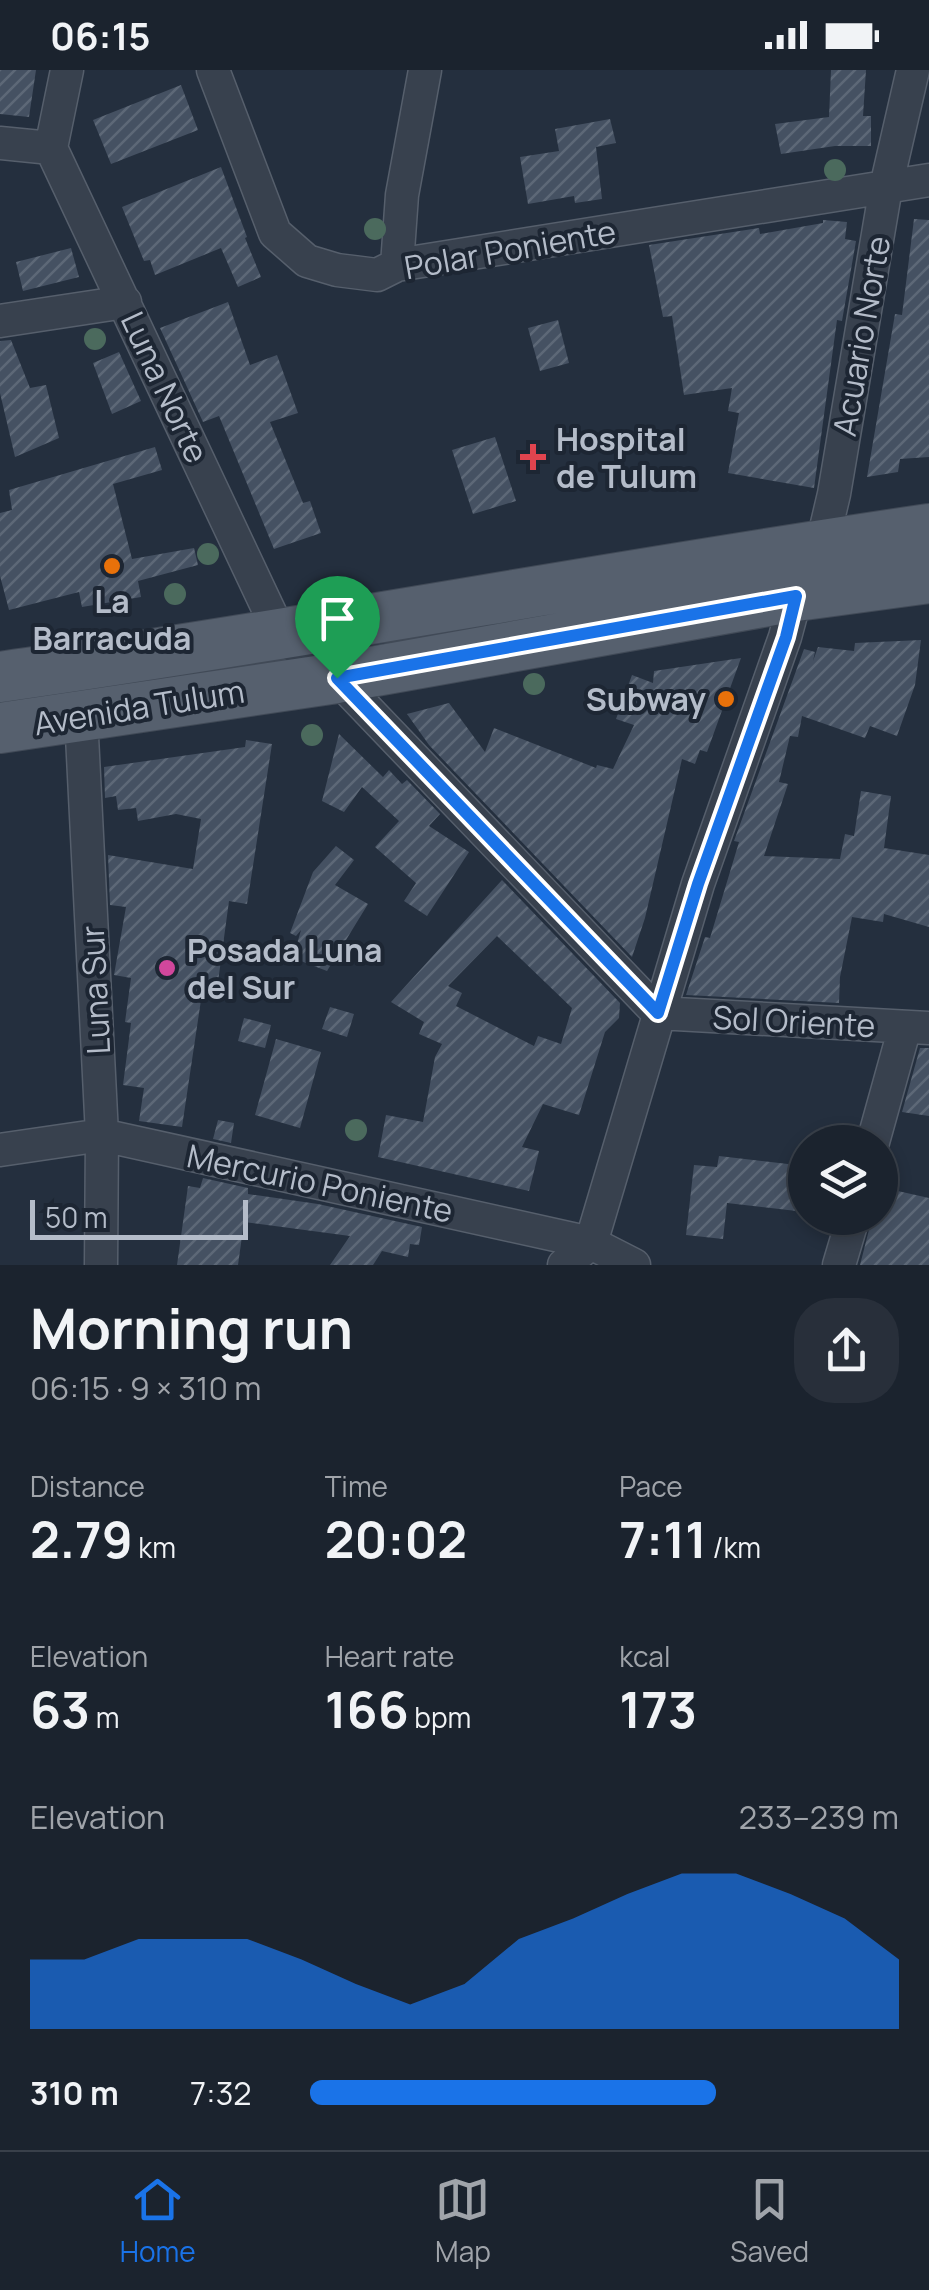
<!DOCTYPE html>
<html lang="en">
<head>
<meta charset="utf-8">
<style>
	:root { --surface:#1b232e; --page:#282f3a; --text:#f1f3f6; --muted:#a0a4aa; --line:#39404a; --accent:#1a73e8 }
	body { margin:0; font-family:Manrope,sans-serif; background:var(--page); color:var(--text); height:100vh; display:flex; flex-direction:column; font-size:38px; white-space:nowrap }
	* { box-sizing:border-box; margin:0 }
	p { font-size:32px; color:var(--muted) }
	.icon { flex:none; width:55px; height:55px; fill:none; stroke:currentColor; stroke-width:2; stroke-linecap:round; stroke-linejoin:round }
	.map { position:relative; height:1195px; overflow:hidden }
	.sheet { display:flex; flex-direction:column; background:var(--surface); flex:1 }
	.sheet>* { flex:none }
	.tools { position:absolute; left:788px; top:1055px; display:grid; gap:20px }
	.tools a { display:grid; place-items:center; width:110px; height:110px; border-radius:50%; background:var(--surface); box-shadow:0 5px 15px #0003,0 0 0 2px var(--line); font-size:50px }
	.scale { position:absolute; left:30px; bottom:25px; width:218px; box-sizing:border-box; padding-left:10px; border:5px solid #b4bcc9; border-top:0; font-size:28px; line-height:35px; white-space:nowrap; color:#b4bcc9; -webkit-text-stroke:8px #1d2633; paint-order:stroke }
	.pin { position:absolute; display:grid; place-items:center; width:85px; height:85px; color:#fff; margin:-102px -42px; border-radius:50% 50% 50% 0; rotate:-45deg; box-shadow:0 0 10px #0007 }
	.pin .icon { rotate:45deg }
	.round { display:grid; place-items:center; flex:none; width:105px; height:105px; border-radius:40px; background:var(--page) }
	.summary { display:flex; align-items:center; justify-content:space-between; height:170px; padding:0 30px }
	h1 { font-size:55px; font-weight:700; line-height:75px }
	.metrics { display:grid; grid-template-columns:repeat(3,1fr); gap:15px; height:170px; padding:10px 30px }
	.metrics div { display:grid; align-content:center }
	.metrics b { font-size:50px; font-weight:700 }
	.metrics small { font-size:28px; font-weight:400 }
	.metrics p { font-size:28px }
	.chart { height:280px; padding:20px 30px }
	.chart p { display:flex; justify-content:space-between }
	.chart svg { width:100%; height:180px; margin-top:10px; fill:var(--accent); opacity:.7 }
	ul { padding:0 30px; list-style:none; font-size:32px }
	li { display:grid; grid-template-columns:160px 120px 1fr; align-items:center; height:75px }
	li i { height:25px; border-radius:12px; background:var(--accent) }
	.status { display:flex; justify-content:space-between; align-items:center; height:70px; padding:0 50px; background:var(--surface); direction:ltr }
	.status svg { height:28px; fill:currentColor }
	.tab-bar { display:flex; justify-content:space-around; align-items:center; height:140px; border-top:2px solid var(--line); background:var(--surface); font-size:28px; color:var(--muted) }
	.tab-bar a { display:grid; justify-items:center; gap:5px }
	.tab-bar .selected { color:var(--accent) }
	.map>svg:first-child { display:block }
</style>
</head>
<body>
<div class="status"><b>06:15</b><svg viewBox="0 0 49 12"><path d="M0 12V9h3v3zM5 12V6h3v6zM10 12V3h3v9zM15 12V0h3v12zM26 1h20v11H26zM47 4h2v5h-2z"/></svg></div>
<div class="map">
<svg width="929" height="1195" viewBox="0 0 929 1195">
	<defs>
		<pattern id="building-hatch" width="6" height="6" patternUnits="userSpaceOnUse" patternTransform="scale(2.5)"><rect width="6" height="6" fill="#455162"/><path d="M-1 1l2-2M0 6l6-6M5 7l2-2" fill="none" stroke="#5d6877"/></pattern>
	</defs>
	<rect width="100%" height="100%" fill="#242f3e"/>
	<path fill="url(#building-hatch)" fill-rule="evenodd" d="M0 0H36L29 47 0 44Z
		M831 0H866L863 46H871V76H835L781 84 775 54 829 47Z
		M181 15 198 60 111 94 93 50Z
		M610 49 616 73 596 77 602 129 575 133 574 126 528 134 520 87 559 81 555 59Z
		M221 97 247 167 245 168 261 207 238 217 221 178 155 205 150 190 144 191 122 137Z
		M914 149 929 150V387L900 389 898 402 867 407 895 244 902 245Z
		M823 150 847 152 845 169 856 171 842 251 837 250 814 418 728 403 739 343 728 341 732 318 684 325 672 246 663 247 649 175 759 158 760 164 823 153Z
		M71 178 79 207 23 221 16 192Z
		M228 232 250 295 277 285 298 343 270 352 303 433 310 431 321 463 274 479 219 346 203 352 160 258Z
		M558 250 569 293 540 301 528 258Z
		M11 270 30 318 46 315 59 368 15 387 0 323V271Z
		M119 282 141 331 112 344 93 293Z
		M495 367 516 431 473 444 452 380Z
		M155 377 162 400 113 414 132 489 194 478 198 495 138 511 141 527 82 537 79 522 9 540 0 506V443L12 440 9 420Z
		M921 570 915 615 897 666 870 656 865 668 802 646 798 667 790 666 779 712 788 714 764 786 840 789 845 764 854 766 861 721 891 726 884 778 929 785V857L884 844 883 852 852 847 840 907 839 933 686 925 705 867 710 868 739 772 734 771 804 579 815 582 813 591 818 577 854 581 855 573Z
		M741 588 707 682 700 680 695 694 682 689 645 848 632 887 429 675 407 644 449 633 485 682 494 658 596 698 597 695 613 699 634 655 616 649 632 605 653 613 654 601Z
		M339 664 383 707 389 700 402 714 407 710 440 744 429 756 469 782 427 846 404 831 416 813 375 777 399 751 362 717 344 742 322 731Z
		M246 670 272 674 247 834 229 831 218 912 204 910 182 1057 139 1051 144 1018 123 1015 131 953 125 952 131 908 114 905 126 837 110 835 108 785 193 799 201 749 176 744 138 751 136 738 118 740 116 726 105 728 104 697 245 677Z
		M336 776 354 790 335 815 368 834 327 901 293 888 301 860 296 866 290 863 313 802Z
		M502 810 620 933 619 948 605 962 579 1045 543 1034 522 1077 539 1081 529 1121 378 1087 386 1045 423 1052 435 987 442 974 419 964 424 952 391 932ZM497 866 572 938 561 974 538 966 534 976 456 936 462 923 448 916Z
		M330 937 354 944 347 967 322 959Z
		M244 948 271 955 265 978 238 971Z
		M276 969 321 982 300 1058 255 1045Z
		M920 978H929V1046L902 1042Z
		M218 1050 234 1053 231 1073 213 1069Z
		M719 1086 805 1096V1142L727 1133 723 1169 686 1165 694 1095 717 1097Z
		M203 1108 248 1118V1124L318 1134 422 1157 419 1175 410 1174 408 1187 382 1181 373 1195H330L350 1166 244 1152 238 1195H177L188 1116 200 1118Z
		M880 1117 929 1128V1195H860L872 1148H880Z"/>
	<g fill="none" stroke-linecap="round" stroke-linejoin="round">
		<g stroke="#565f6c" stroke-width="35">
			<path id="minor" d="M67 0 51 78 281 566 337 608 658 943 929 958
				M213 0 275 163 307 191 337 200 377 205 397 195 929 110
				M0 73 51 78
				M397 195 402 125 425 0
				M0 251 125 232
				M81 646 102 1065 101 1195
				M873 1072 905 957
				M0 1080 102 1065 591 1173 634 1195
				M564 1195 591 1173 698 814 785 567 796 526 822 475 834 424 886 117 913 0
				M839 1195 853 1148"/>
		</g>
		<g stroke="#414a57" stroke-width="52">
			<path id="primary" d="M0 607C311 563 619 504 929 459
				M0 658 337 608 796 526 929 508"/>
		</g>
		<use href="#minor" stroke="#38414e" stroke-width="32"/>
		<use href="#primary" stroke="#56606e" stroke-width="50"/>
	</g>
	<g fill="#4b6a5d">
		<circle cx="835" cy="100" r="11"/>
		<circle cx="375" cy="159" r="11"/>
		<circle cx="95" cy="269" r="11"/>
		<circle cx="208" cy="484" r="11"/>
		<circle cx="175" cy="524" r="11"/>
		<circle cx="534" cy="614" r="11"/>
		<circle cx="312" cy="665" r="11"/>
		<circle cx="356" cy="1060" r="11"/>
	</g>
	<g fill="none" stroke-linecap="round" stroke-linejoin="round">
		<g stroke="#fff" stroke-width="20">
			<path id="route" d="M796 526 786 567 698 814 658 943 337 608Z"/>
		</g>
		<use href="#route" stroke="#1a73e8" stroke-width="12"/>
	</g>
	<path fill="#e0444e" stroke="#1d2633" stroke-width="4" d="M528 372h10v10h10v10h-10v10h-10v-10h-10v-10h10z"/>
	<g fill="#e8710a" stroke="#1d2633" stroke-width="4">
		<circle cx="112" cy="496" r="10"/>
		<circle cx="726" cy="629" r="10"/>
	</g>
	<circle fill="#d1479c" stroke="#1d2633" stroke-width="4" cx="167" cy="898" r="10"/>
	<g text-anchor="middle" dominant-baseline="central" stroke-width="8" stroke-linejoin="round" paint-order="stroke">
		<g font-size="32" fill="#b4bcc9" stroke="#1d2633">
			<text transform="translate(510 179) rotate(-10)">Polar Poniente</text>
			<text transform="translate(861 266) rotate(-80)">Acuario Norte</text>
			<text transform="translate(165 317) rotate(65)">Luna Norte</text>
			<text transform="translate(139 637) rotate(-9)">Avenida Tulum</text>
			<text transform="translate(95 920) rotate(-93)">Luna Sur</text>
			<text transform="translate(794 951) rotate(3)">Sol Oriente</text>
			<text transform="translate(320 1113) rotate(12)">Mercurio Poniente</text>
		</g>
		<g font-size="32" font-weight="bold" fill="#b4bcc9" stroke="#1d2633" text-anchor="start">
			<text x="556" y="369">Hospital<tspan x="556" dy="37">de Tulum</tspan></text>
			<text x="112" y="531" text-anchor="middle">La<tspan x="112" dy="37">Barracuda</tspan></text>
			<text x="706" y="629" text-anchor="end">Subway</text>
			<text x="187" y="880">Posada Luna<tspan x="187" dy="37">del Sur</tspan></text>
		</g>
	</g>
</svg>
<div class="tools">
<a><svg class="icon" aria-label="layers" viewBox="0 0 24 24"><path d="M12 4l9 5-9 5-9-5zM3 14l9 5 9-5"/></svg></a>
</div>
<div class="scale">50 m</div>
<div class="pin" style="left:337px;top:608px;background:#1e9e55"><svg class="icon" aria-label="arrive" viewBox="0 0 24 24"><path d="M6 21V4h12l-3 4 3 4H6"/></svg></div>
</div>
<section class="sheet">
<div class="summary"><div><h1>Morning run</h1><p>06:15 · 9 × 310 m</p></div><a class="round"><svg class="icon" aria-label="share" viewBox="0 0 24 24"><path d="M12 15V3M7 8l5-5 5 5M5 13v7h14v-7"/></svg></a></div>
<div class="metrics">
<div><p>Distance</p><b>2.79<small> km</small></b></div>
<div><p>Time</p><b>20:02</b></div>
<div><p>Pace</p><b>7:11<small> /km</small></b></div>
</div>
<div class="metrics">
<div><p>Elevation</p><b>63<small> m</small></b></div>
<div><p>Heart rate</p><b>166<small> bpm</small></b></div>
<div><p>kcal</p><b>173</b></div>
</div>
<div class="chart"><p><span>Elevation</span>233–239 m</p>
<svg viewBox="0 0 160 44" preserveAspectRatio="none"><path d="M0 44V27L10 27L20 22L30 22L40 22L50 27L60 33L70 38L80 33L90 22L100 17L110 11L120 6L130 6L140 11L150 17L160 27V44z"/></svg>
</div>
<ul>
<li><b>310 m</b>7:32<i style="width:69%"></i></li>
</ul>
</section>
<nav class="tab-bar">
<a class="selected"><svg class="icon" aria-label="home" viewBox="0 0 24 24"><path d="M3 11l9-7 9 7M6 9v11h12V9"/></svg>Home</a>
<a><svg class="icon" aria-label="map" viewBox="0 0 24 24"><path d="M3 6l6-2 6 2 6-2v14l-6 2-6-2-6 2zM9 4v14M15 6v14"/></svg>Map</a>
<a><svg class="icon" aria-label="saved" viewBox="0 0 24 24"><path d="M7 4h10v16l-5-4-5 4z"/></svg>Saved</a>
</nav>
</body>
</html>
